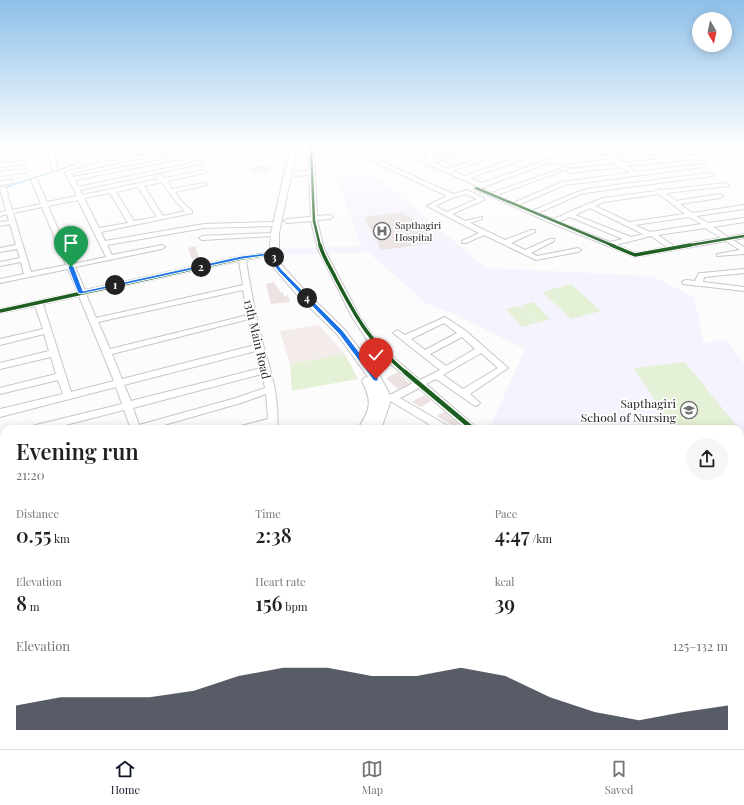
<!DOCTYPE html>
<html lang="en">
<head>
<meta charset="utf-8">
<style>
	:root { --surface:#fff; --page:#f6f6f6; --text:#202124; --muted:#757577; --line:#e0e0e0; --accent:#111827 }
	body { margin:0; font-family:"Playfair Display",serif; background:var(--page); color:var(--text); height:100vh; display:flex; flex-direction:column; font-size:15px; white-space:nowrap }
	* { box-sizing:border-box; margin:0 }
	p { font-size:13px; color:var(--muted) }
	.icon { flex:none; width:22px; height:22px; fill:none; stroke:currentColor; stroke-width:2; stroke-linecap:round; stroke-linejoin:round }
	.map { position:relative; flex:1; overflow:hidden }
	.details { position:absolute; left:0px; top:425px; width:744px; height:324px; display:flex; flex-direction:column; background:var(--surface); border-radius:12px 12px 0 0; box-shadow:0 2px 10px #0003 }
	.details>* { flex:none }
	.needle { width:26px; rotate:171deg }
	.buttons { position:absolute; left:692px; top:12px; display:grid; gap:8px }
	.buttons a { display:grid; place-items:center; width:40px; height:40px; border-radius:50%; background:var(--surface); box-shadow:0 2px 10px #0003; font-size:20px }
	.pin { position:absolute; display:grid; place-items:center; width:34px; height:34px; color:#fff; margin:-41px -17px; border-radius:50% 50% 50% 0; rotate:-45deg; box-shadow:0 0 4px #0007 }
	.pin .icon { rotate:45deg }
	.km { position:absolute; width:20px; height:20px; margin:-10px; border-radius:50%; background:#222; color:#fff; font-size:11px; line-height:20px; text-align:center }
	.round { display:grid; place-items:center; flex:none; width:42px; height:42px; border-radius:21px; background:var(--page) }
	.overview { display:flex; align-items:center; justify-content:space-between; height:68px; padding:0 16px }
	h1 { font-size:22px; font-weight:600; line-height:30px }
	.metrics { display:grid; grid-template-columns:repeat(3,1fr); gap:6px; height:68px; padding:4px 16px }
	.metrics div { display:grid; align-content:center }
	.metrics b { font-size:20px; font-weight:600 }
	.metrics small { font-size:11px; font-weight:400 }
	.metrics p { font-size:11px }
	.chart { height:112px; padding:8px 16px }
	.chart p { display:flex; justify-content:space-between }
	.chart svg { width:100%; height:72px; margin-top:4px; fill:var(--accent); opacity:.7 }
	.tabs { display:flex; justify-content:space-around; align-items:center; height:56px; border-top:1px solid var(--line); background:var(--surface); font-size:11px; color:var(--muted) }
	.tabs a { display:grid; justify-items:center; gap:2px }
	.tabs .on { color:var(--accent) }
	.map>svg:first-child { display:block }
</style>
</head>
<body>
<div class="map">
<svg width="744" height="749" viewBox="0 0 744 749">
	<rect width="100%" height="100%" fill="#fcfcfc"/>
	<path fill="#f5f3fd" d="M336 175 376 176 486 268 652 276 694 297 704 343 726 339 744 364V509L740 508V429H489L525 349 453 314 427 304 367 251 357 253 278 255V249L361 246Z
		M0 566 4 568V745H173L176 749H6L0 742Z"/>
	<path fill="#f4ecea" d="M319 325 345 354 290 364 280 331Z"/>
	<path fill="#e5f1d6" d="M571 284 601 311 571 319 542 292Z
		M533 302 550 319 537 323 520 306Z
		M519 306 536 323 522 327 506 309Z
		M345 354 358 379 292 391 290 364Z
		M685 362 739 429H676L633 368Z"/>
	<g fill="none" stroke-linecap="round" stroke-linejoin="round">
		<path stroke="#a5d1ea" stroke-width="1.5" d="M0 189 76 164"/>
	</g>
	<path fill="#ebe2e1" d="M252 166H271L269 172 250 173Z
		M403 212 405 216 410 215 414 222 417 221 422 226H425L435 243 381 250 364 217Z
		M195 246 199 258 192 259 188 248Z
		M274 282 281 293 283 292 284 297 288 295 290 302 271 304 266 284Z
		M398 372 409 384 398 389 386 378Z
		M425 395 431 401 421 407 411 402Z
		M444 412 458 424 454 427 437 416Z"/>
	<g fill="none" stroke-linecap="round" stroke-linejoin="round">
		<g stroke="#c7c6c9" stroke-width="2">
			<path id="minor" d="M0 148H19L0 152Z
				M48 148H54L57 171 52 170Z
				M78 148H87L70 154 67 152Z
				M99 148H105L106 162 121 159 118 148H124L126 158 178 148H190L71 173 73 177 192 154 195 156 75 180 78 187 201 161 204 163 80 190 82 195 159 179 157 176 160 174 165 178 203 170 206 172 205 173 167 181 172 189 204 183 207 185 175 192 180 200 192 211V213L101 232 105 241 204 224 272 222 275 224 272 226 204 228 107 245 112 255 162 245 165 247 162 249 75 267 85 290 242 256 276 252V254L246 260C250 288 256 316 263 344 271 372 280 400 277 429H267V426L257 429H239L241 426 268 419 266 394 241 403 150 429H131L124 410 50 429H31L33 426 36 425 122 404 116 387 0 417V409L63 394 58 380 0 394V388L56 374 51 357 0 369V363L49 351 44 334 0 345V339L43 329 35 306 0 313V309L78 292 68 269 0 283V279L24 274 21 262 0 266V262L20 258 17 249 0 252V248L16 245 10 224 0 226V222L9 221 7 214 0 216V212L6 211 0 188 3 186 6 188 12 210 41 204 31 180 34 178 37 180 47 202 77 196 65 172 100 163ZM162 182 176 202 185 211 163 216 144 186ZM138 187 157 217 134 221 116 192ZM110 193 128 223 99 228 84 198ZM78 200 106 257 73 264 48 206ZM42 207 66 265 31 272 13 213ZM239 261 243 285 96 318 86 294ZM243 290 248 315 110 349 98 322ZM79 296 114 381 71 392 43 304ZM249 319 255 345 122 379 112 354ZM256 351 261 368 131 401 124 385ZM262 374 265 388 236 398 139 425 133 408Z
				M308 148H314L317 216 330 215 333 217 330 219 317 220 324 249 360 317 373 336 387 352 420 380 440 370 393 333 397 330 405 335 445 317 466 331 508 368 470 394 480 403 478 405 475 406 436 379 426 384 478 429H466L419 388 400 398 448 426 450 429H437L387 399 385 397 387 395 392 394 413 383 381 356 367 340 352 317 318 249 311 221 287 223 284 221 287 219 311 217 309 175 294 176 291 174 294 172 309 171V156H293L290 154 293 152H308ZM444 323 457 333 425 350 411 339ZM462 337 475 349 446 366 430 354ZM481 353 498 368 463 389 443 375Z
				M345 148H352L453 194 467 190 484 198V200L452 214 465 221 482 217V219L470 223 505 240 531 230H535V232L511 243 525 250 550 239H554V241L531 253 537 256 578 248 581 250 578 252 536 260 484 235 466 243H462V241L479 233 427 206 447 196ZM466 194 477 199 447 212 435 206 454 197Z
				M391 148H398L426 160V148L459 149 462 151 470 148H478L434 163 448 169 506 148H518L521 160 470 178 482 183 541 162 534 148H539L545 160 550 158 559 160 553 148H558L565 160 578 158 573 148H579L584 158 598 156 594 148H599L603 156 690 148 688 151 616 158 623 163 695 155 698 157 695 159 627 166 636 172 702 164 705 166 704 167 565 185 518 205 532 211 577 192 592 188 710 173 713 175 712 176 592 192 581 194 538 213 554 219 565 214 566 213 569 212 603 198 656 191 659 189 662 190 726 183 728 184V186L666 193 676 201 720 194 723 196 720 198 680 204 692 213 744 205V209L696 216 708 223 744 218V222L713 227 728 237 744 234V238L733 240 744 247V254L717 256V254L740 250 726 241 635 257 551 223 474 189V187L477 186ZM513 149 516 158 465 176 453 171ZM432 152 456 153 432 160ZM601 159H610L617 164 570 169 567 171 570 173 621 167 630 173 562 182 513 203 497 195 570 168 565 167 492 193 481 188 550 162 563 164ZM659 194 685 214 629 222 595 206 604 202ZM590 208 643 234 631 237 575 215ZM570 217 623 239 610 242 559 222ZM689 217 701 224 650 232 635 225ZM705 228 721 238 674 246 658 235ZM651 236 667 247 636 253 616 245Z
				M24 161 26 162V164L0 167V163Z
				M25 169 27 170V172L0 176V172Z
				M11 180 13 181V183L0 185V181Z
				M270 233 273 235 272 236 202 240 199 238 202 236Z
				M744 269V273L704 277 703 282 744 287V291L683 284 682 282 686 280 695 281 699 273H702Z
				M4 434V442L0 443V435Z
				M4 463V471L0 472V464Z
				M0 481 4 482V492L0 491Z
				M740 594 744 595V630L740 629Z
				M740 727 744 728V742L740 741Z
				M253 745H269L268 749H252Z
				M314 745H330L328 749H312Z
				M614 745H630L631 749H615Z
				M667 745H683L685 749H669Z"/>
		</g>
		<g stroke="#c7c6c9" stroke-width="2">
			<path id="major" d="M290 148H297L279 233V262L307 293 345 330 380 376 390 395V403L381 429H358C370 409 373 403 362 381L364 378 368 377 337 334 299 297 269 262 271 233Z
				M170 745H192L194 749H172Z"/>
		</g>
		<use href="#minor" fill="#fff" fill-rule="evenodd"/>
		<use href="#major" fill="#fff" fill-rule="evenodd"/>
		<path stroke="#d8d8d8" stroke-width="3" stroke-dasharray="12 6" stroke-linecap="butt" d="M0 605 4 609
			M0 648 4 653
			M0 665 4 671
			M62 745 65 749
			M78 745 82 749
			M118 745 122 749"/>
		<g stroke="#fff" stroke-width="4">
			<path id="cycleway-far2" d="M311 148 314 221 320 246
				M476 188 614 246
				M685 246 744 236"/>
		</g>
		<g stroke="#fff" stroke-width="5.5">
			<path id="cycleway-far1" d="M320 245C323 257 331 268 336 279 358 321 370 342 406 373
				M611 245 635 255 690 245
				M0 311 242 258 274 253"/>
		</g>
		<g stroke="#fff" stroke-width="7">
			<path id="cycleway" d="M405 372 473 429"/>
		</g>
		<use href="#cycleway-far2" stroke="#1b5e20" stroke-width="2.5"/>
		<use href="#cycleway-far1" stroke="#1b5e20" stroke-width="3.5"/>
		<use href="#cycleway" stroke="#1b5e20" stroke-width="4.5"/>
	</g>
	<linearGradient id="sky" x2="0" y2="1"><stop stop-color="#8dc0e9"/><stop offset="0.58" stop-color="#fefefe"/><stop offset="1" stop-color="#fefefe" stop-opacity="0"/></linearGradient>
	<rect width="744" height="253" fill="url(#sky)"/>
	<path fill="#1a73e8" stroke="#fff" d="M276 252V262L282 270 343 331 378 377V381H374L339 334 279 272 271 262V255L242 259 81 294 78 293 68 267 71 265 74 267 83 291 242 256Z"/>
	<defs>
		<g id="hospital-ring" transform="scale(0.9)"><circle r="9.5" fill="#fff" stroke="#717074" stroke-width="1.5"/><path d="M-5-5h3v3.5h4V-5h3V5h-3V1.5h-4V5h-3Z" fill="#717074"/></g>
		<g id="university-ring" transform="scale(0.9)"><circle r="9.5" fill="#fff" stroke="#717074" stroke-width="1.5"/><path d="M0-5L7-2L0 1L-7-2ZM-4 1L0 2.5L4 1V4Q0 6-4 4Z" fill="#717074"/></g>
	</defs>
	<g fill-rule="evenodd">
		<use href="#hospital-ring" x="382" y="231"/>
		<use href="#university-ring" x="689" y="410"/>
	</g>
	<g text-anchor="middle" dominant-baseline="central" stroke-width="3.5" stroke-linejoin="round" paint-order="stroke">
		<g font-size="10" fill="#26242a" stroke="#fff" text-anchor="start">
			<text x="395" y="225">Sapthagiri<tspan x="395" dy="12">Hospital</tspan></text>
		</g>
		<g font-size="12" fill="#26242a" stroke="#fff">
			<text transform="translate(258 339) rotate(77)">13th Main Road</text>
		</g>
		<g font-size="12" fill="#26242a" stroke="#fff" text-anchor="end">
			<text x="676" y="403">Sapthagiri<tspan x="676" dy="14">School of Nursing</tspan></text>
		</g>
	</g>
</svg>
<div class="buttons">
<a><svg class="needle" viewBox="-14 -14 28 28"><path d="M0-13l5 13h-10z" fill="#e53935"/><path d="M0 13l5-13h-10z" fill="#757577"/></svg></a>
</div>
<div class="pin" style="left:71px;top:267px;background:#1e9e55"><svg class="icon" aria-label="arrive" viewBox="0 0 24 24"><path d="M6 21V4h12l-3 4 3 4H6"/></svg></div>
<div class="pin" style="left:376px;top:379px;background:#d93025"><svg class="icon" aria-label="check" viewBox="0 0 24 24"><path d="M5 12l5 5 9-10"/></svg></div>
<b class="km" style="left:115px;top:285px">1</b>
<b class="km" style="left:201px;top:267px">2</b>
<b class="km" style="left:274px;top:257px">3</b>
<b class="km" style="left:307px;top:298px">4</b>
<section class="details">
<div class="overview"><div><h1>Evening run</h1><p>21:20</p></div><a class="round"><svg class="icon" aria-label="share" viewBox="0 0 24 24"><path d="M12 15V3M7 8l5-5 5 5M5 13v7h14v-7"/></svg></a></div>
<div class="metrics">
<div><p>Distance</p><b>0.55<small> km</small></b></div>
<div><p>Time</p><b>2:38</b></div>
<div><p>Pace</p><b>4:47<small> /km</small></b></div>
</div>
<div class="metrics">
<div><p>Elevation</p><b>8<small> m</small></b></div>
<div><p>Heart rate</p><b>156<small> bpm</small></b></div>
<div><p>kcal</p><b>39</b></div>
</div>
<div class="chart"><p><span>Elevation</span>125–132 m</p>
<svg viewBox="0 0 160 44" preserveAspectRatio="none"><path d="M0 44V29L10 24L20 24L30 24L40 20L50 11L60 6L70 6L80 11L90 11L100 6L110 11L120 24L130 33L140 38L150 33L160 29V44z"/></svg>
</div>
</section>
</div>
<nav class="tabs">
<a class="on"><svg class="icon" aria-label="home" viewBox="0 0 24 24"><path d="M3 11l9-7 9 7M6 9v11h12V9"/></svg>Home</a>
<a><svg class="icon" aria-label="map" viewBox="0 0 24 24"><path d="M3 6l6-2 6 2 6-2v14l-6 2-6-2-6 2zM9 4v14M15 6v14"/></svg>Map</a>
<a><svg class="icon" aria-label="saved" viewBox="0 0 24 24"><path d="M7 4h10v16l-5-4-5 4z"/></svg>Saved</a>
</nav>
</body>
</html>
